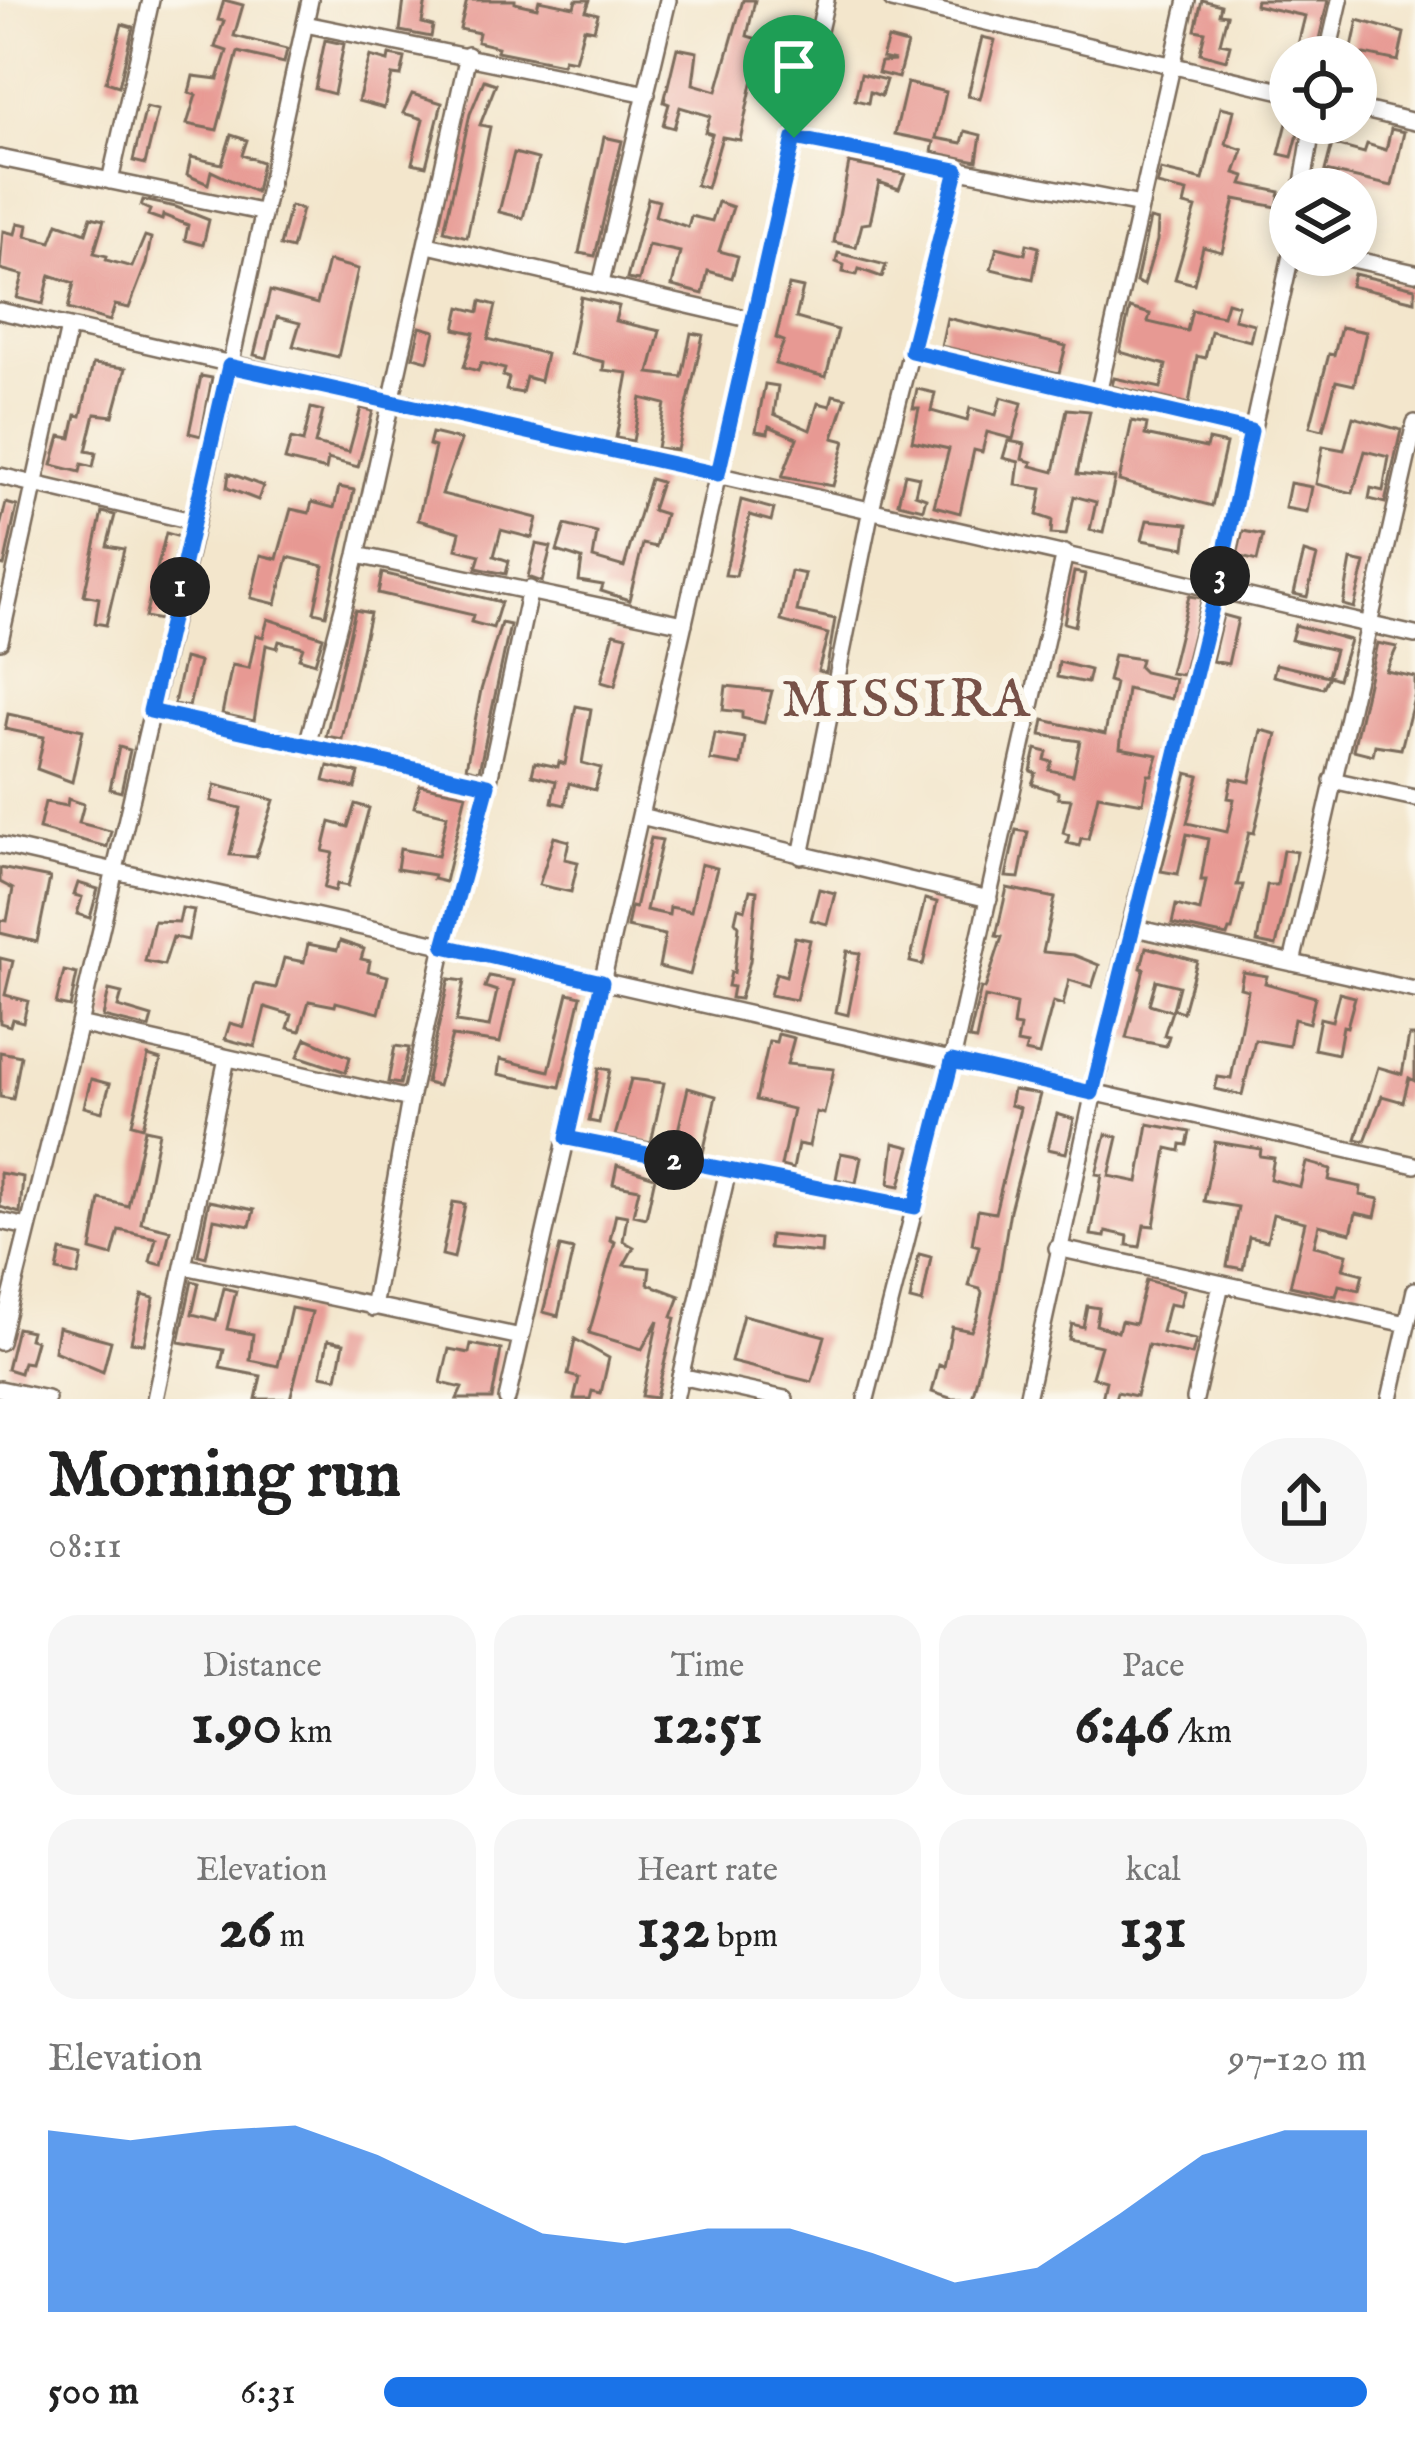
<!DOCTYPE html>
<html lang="en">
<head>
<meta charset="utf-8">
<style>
	:root { --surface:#fff; --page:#f6f6f6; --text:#222; --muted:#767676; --accent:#1a73e8 }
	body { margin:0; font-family:"IM FELL English",serif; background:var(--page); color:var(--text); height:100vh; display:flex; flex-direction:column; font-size:45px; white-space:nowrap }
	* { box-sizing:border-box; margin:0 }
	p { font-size:39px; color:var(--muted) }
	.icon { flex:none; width:66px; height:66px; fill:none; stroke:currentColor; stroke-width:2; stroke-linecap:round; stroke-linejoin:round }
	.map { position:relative; height:1399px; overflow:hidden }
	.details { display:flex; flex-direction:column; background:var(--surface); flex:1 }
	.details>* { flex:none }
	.controls { position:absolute; left:1269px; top:36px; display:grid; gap:24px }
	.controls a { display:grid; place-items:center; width:108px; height:108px; border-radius:50%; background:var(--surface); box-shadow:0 6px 18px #0003; font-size:60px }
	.pin { position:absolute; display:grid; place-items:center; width:102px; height:102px; color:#fff; margin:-123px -51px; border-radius:50% 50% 50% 0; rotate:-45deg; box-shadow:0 0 12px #0007 }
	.pin .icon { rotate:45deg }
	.km { position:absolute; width:60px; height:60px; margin:-30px; border-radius:50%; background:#222; color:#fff; font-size:33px; line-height:60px; text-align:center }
	.round { display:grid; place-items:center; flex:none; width:126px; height:126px; border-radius:48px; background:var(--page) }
	.headline { display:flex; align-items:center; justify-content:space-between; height:204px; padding:0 48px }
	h1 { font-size:66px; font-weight:800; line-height:90px }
	.metrics { display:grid; grid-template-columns:repeat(3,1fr); gap:18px; height:204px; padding:12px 48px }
	.metrics div { display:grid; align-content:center; border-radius:30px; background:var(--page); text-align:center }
	.metrics b { font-size:60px; font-weight:800 }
	.metrics small { font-size:33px; font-weight:400 }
	.metrics p { font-size:33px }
	.chart { height:336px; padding:24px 48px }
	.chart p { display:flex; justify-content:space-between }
	.chart svg { width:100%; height:216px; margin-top:12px; fill:var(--accent); opacity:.7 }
	ul { padding:0 48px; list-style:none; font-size:39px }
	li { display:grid; grid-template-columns:192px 144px 1fr; align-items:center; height:90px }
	li i { height:30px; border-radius:15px; background:var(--accent) }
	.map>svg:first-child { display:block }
</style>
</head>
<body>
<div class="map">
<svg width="1415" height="1399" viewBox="0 0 1415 1399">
	<rect width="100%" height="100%" fill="#fbf7ec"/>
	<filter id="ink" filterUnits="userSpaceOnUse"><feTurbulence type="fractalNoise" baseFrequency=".00833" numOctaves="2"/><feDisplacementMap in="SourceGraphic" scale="24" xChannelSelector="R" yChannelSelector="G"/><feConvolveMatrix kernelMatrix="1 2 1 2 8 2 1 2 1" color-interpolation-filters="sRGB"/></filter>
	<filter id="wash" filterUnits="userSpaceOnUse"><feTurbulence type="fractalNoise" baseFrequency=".004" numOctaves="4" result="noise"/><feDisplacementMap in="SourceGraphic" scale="48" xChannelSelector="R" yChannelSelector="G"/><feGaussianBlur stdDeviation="2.7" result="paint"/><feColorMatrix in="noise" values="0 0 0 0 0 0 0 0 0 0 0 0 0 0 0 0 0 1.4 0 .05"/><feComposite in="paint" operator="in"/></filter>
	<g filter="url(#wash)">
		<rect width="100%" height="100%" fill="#f3e6cc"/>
		<g id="blocks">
			<path fill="#e79993" d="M224 0 243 5 234 36 287 49 284 63 238 52 217 130 187 124 196 95 189 93 193 76 218 79 227 51 215 47 224 21 218 20Z
				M404 0H426L422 23 433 26 431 37 400 31Z
				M467 0H515V3L537 8 539 0 574 7 576 0H590L586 11 598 14 594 30 584 28 575 61 564 59 562 64 497 51 498 47 477 42 479 33 460 29Z
				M743 0H755L747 36 785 47 781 65 757 60 740 140 722 137 707 188 696 185 712 134 705 132 710 116 680 107 674 128 663 125 669 104 664 102 677 48 697 52 693 84 717 91Z
				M1202 0 1221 5 1219 14 1227 15 1220 43 1230 45 1226 60 1200 53 1205 32 1195 30Z
				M1256 0H1328L1315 57H1295L1305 16 1255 5Z
				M1358 20 1404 33 1398 61 1365 54 1350 57Z
				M122 24 133 27 119 86 106 82Z
				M982 37 995 40 980 99 968 96Z
				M888 39 907 44 898 78 878 73 881 62 895 61 882 58Z
				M325 40 344 44 334 94 315 89Z
				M389 55 405 58 401 76 392 75 384 108 358 101 370 56 388 61Z
				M861 74 886 80 881 96 870 92 868 103 855 100Z
				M484 80 496 84 480 125 490 127 467 237 444 231 470 114Z
				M907 83 946 92 936 138 962 143 965 131 981 135 977 161 932 152 934 142 895 134Z
				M412 94 442 103 426 166 412 163 423 119 403 113Z
				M146 107 158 110 145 164 133 161Z
				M1221 107 1234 110 1226 144 1243 150 1235 173 1245 176 1242 184 1280 192 1277 207 1235 199 1222 252 1203 247 1194 284 1175 279 1196 208 1184 205 1187 192 1157 185 1161 170 1203 180Z
				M1287 123H1301L1292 157 1279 154Z
				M1391 129 1404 132 1392 186 1325 171 1332 144 1364 153 1367 144 1386 150Z
				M231 135 247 140 242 155 262 162 256 192 211 171 208 184 187 175 191 157 222 164Z
				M604 137 622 141 595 256 579 253Z
				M514 153 538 159 523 218 499 212Z
				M849 163 905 174 899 189 879 182 870 223 862 224 856 247 834 242Z
				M648 198 659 201 655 216 688 227 691 216 712 221 718 202 733 207 719 251 738 256 732 278 708 271 703 294 672 286 680 252 648 245 639 281 627 279Z
				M143 200 176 207 209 220 203 245 185 240 188 225 163 215 162 220 148 215 150 210 141 206Z
				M290 206 302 209 292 249 280 246Z
				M91 217 104 220 94 253 107 256 106 260 132 267 145 236 151 238 146 264 129 308 115 305 110 321 68 309 74 283 50 275 43 304 17 298 23 275 0 269 3 231 15 234 18 223 28 225 26 236 51 242 58 223 86 233Z
				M1150 219 1158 221 1157 241 1144 285 1136 282Z
				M1027 244 1039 247 1033 279 991 269 997 247 1025 254Z
				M838 253 886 265 882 277 859 269 857 275 843 272 844 265 836 262Z
				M328 261 358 269 338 357 293 346 300 323 277 317 267 358 254 355 270 291 317 304Z
				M1354 274 1415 288V301L1351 286Z
				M789 285 803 288 796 318 838 330 826 377 775 364 784 341 776 338Z
				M581 297 619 306 615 321 660 331 649 373 682 377 691 333 703 335 677 450 657 448 665 404 641 398 633 441 616 438 628 373 603 370 604 362 570 354Z
				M481 301 496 305 488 339 546 354 540 381 526 377 522 393 506 390 509 378 503 376 505 369 481 363 478 371 464 367 474 333 455 329 460 307 479 312Z
				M1227 302 1238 305 1234 319 1254 324 1250 341 1211 331 1205 358 1197 356 1189 404 1112 386 1114 378 1161 388 1166 365 1120 352 1130 308 1150 314 1148 322 1187 331 1192 310 1223 316Z
				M947 318 1066 346 1059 373 941 346Z
				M420 327 435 331 428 361 413 357Z
				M1341 327 1366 332 1354 385 1336 381 1323 430 1310 427 1329 354 1334 355Z
				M93 364 126 368 113 416 95 414 86 451 96 453 93 467 82 464 80 472 52 465 60 436 71 438 76 415 81 416Z
				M201 376 212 378 201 436 189 433Z
				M765 384 778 386 774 414 810 430 818 403 830 406 833 395 846 398 833 438 845 441 833 486 782 477 797 438 769 426 768 433 756 431Z
				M917 389 935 393 931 411 967 421 970 408 996 415 1001 397 1022 403 1013 439 987 432 982 452 974 450 960 513 934 506 949 449 912 441 919 408H913Z
				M311 408 323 411 315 444 349 452 361 408 373 411 358 467 328 459 326 470 285 460 291 439 303 442Z
				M1067 409 1090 411 1077 474 1115 478 1103 533 1090 530 1096 502 1074 496 1066 535 1051 534 1052 520 1037 515 1042 489 1016 485 1019 462 1003 458 1008 441 1025 444 1022 459 1032 462 1031 466 1054 472Z
				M1353 417 1401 430 1385 503 1369 499 1371 488 1383 491 1389 457 1365 451 1353 493 1316 484 1323 446 1344 450Z
				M1132 421 1147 424 1145 435 1206 448 1208 440 1226 444 1212 506 1119 481Z
				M432 433 461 440 442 494 537 518 532 538 501 530 494 556 509 561 506 574 476 568 480 555 456 549 460 532 418 520 435 447 429 445Z
				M229 473 263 486 258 500 227 488Z
				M905 474 919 477 915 494 926 498 923 509 898 503Z
				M650 479 661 482 652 510 665 514 656 547 643 544 629 600 601 591 603 585 579 581 582 559 557 551 565 525 597 533 593 558 624 567Z
				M1290 483 1312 487 1307 512 1285 508Z
				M339 487 354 490 326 615 314 612 324 566 288 557 276 604 251 598 261 555 277 559 291 509 309 513 312 502 334 508Z
				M741 500 774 509 771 521 750 515 736 576 725 575Z
				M6 503 17 506 4 566 0 565V527Z
				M102 512 115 515 107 546 124 549 106 625 95 623 99 598 84 595Z
				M1147 520 1188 524 1185 548 1142 540Z
				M1243 531 1263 535 1257 561 1237 556Z
				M166 533 180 537 160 620 145 617Z
				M536 544 551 547 542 582 528 577Z
				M1304 552 1317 556 1307 597 1294 594Z
				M1351 560 1365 563 1354 608 1343 605Z
				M791 571 805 574 797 611 835 619 826 673 818 671 828 634 781 621Z
				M1074 572 1085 574 1075 626 1064 623Z
				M382 573 501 602 493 628 471 622 473 615 378 593Z
				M1189 596 1202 598 1183 675 1170 673Z
				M355 610 370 613 342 739 326 736Z
				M1223 615 1238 619 1228 664 1212 661Z
				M268 619 323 637 315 663 299 658 303 647 279 641 277 648 266 645 254 721 222 714 232 665 249 668 256 635 263 637Z
				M501 623 510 625 479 771 466 768 481 690Z
				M1295 625 1350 640 1338 679 1329 676 1323 688 1273 676 1276 664 1328 676 1335 650 1291 640Z
				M614 633 627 636 615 686 601 682Z
				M1377 643 1397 647 1386 671 1415 677V694L1401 749 1375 745 1373 755 1353 750Z
				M1114 655 1141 659 1139 667 1144 672 1175 679 1171 699 1127 689 1120 748 1158 755 1152 775H1148L1143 803 1098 795 1088 839 1081 838 1079 846 1067 843 1069 835 1063 833 1071 799 1058 798V792L1032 784 1036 773 1031 771 1036 749 1047 752 1045 760 1052 762 1049 770 1073 775 1080 741 1041 735 1044 720 1105 734 1115 683 1108 681Z
				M184 658 199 662 189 707 174 704Z
				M1059 662 1090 670 1087 683 1057 677Z
				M726 686 772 691 764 723 742 718V712L723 710Z
				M576 706 591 709 582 763 601 768 595 790 569 783 565 805 552 802 556 781 532 775 535 762 558 767 559 762 565 764Z
				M8 714 83 730 72 782 37 769 44 737 5 729Z
				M1261 730 1277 734 1254 833 1249 832 1237 885H1243L1232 930H1229L1227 936 1172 924 1176 905 1200 911 1206 880H1201L1208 839 1187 834 1178 874 1161 871 1187 773 1199 776 1187 823 1227 832 1234 799 1228 798 1232 778 1250 782Z
				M715 733 745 738 741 765 710 760Z
				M119 747 130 750 121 792 110 789Z
				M328 766 359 773 355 788 324 781Z
				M215 785 274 800 256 857 230 855 241 808 211 801Z
				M420 785 466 794 445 882 433 879 434 875 397 869 400 849 438 856 447 815 414 807Z
				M68 799 84 804 79 823 111 831 107 847 39 829 45 802 67 806Z
				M355 804 369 808 348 886 337 884 335 891 324 888 333 853 323 851 330 822 348 827Z
				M1016 830 1028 832 1019 878 1006 877Z
				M554 837 569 841 565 859 578 862 571 892 539 885Z
				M651 838 662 840 646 910 669 915 670 907 691 911 701 864 717 868 690 975 659 967 665 935 627 927 631 907 635 908Z
				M1283 850 1297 852 1276 946 1257 942 1267 885H1277Z
				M0 868 50 878 37 942 0 933V920L7 921 13 889 0 882Z
				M78 883 98 889 90 918 77 914 82 897 74 895Z
				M1007 888 1055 898 1043 952 1074 955 1099 965 1092 987 1069 980 1063 1005 1053 1002 1039 1055 1025 1052 1027 1045 1017 1043 1020 1027 1013 1026 1016 1004 985 997 976 1040 969 1039 981 988 985 989 1002 937 996 936Z
				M819 889 835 893 827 924 811 920Z
				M750 890 757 891 750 961 740 999 731 998 733 987 728 986 731 972 734 973 739 926 735 921 738 908 745 910Z
				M925 899 937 902 923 965 910 962Z
				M182 908 194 910 188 940 173 937 164 965 145 961 154 921 179 922Z
				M795 937 810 940 796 1000 770 995 776 973 786 976Z
				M340 941 364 949 361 959 370 961 368 971 388 976 379 1013 336 1002 335 1006 309 1001 300 1031 288 1028 292 1015 265 1007 255 1047 225 1039 230 1023 244 1027 255 984 276 988 284 958 304 962 308 944 337 950Z
				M1146 947 1197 961 1183 1012 1173 1009 1179 986 1156 980 1149 1004 1172 1011 1164 1035 1169 1036 1166 1046 1126 1038 1144 969 1141 968Z
				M847 951 860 953 848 1015 836 1012Z
				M0 958 13 961 5 995 28 1001 23 1022 12 1019 10 1026 0 1023Z
				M64 971 77 974 70 1007 56 1004Z
				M1243 972 1267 976 1265 983 1315 997 1309 1023 1294 1019 1289 1046 1255 1040 1242 1095 1215 1089 1218 1077 1231 1079 1248 990 1240 988Z
				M489 976 514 981 500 1043 452 1036 438 1086 426 1083 449 979 464 981 456 1022 489 1027 497 991 485 987Z
				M109 990 122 993 118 1007 152 1017 149 1028 103 1017Z
				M568 993 581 996 560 1087 498 1074 500 1059 549 1071Z
				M1339 993 1355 997 1347 1027 1343 1026 1338 1054 1314 1049 1320 1018 1332 1021Z
				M778 1034 794 1038 787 1064 834 1069 824 1114 816 1112 809 1146 798 1144 793 1169 781 1166 793 1109 756 1100 769 1041 776 1042Z
				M1409 1036H1415V1081L1409 1078 1403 1102 1382 1096 1365 1141 1356 1139 1378 1067 1402 1074Z
				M306 1038 350 1057 346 1072 298 1056Z
				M395 1046 409 1048 400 1084 388 1082Z
				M0 1052 21 1056 13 1099 0 1097Z
				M148 1056 161 1060 143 1127 132 1124Z
				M599 1068 610 1070 599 1123 589 1121Z
				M91 1079 110 1084 102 1112 84 1107Z
				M631 1079 664 1083 651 1143 615 1136Z
				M688 1088 716 1096 703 1153 674 1148Z
				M1013 1090 1040 1094 1010 1210 996 1297 972 1399H953L932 1392 939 1365 944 1367 952 1327 971 1331 977 1317 982 1293 980 1289 969 1286 979 1246 972 1244 978 1210 995 1213 1020 1108 1010 1105Z
				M1057 1114 1074 1119 1066 1153 1048 1149Z
				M1148 1124 1190 1132 1187 1145 1181 1144 1180 1151 1167 1148 1154 1226 1144 1225 1140 1247 1127 1245 1128 1236 1106 1231 1105 1237 1091 1235 1102 1175 1096 1174 1106 1134 1118 1137 1109 1176 1138 1182Z
				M145 1129 159 1132 141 1223 170 1230 162 1265 150 1262 156 1238 119 1230 112 1256 91 1250 100 1199 128 1206Z
				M1215 1142 1261 1149 1260 1156 1274 1158 1270 1179 1300 1187 1306 1162 1331 1169 1329 1180 1361 1187 1360 1195 1379 1199 1375 1217 1356 1213 1351 1233 1319 1225 1314 1246 1347 1254 1343 1269 1363 1274 1359 1290 1339 1285 1336 1296 1290 1286 1305 1222 1273 1214 1267 1241 1249 1237 1243 1269 1227 1266 1238 1207 1204 1201Z
				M894 1143 910 1147 900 1186 889 1184Z
				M841 1153 861 1157 856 1183 836 1179Z
				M617 1165 655 1177 646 1218 633 1215 639 1189 613 1184Z
				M0 1173 23 1177 20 1213 0 1207Z
				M209 1201 254 1210 250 1226 214 1219 206 1257 198 1255Z
				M453 1202 465 1204 454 1258 442 1255Z
				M616 1214 627 1216 623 1241 634 1247 624 1265 650 1268 648 1284 680 1296 672 1317 675 1318 656 1398 642 1396 658 1320 642 1349 589 1333 615 1242 610 1240Z
				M770 1235 822 1240 821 1253 769 1248Z
				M560 1247 573 1250 558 1316 543 1312Z
				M61 1251 82 1256 78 1276 57 1271Z
				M919 1254 931 1257 922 1303 910 1300Z
				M1146 1280 1184 1290 1180 1306 1169 1304 1162 1332 1196 1340 1192 1355 1148 1345 1136 1396 1117 1392 1115 1399H1102L1106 1381 1092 1377 1101 1346 1069 1339 1072 1324 1083 1327 1087 1306 1099 1308 1096 1325 1118 1332 1121 1321 1135 1324Z
				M192 1281 199 1283 192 1314 216 1320 224 1288 236 1291 227 1329 253 1334 250 1360 278 1366 291 1308 312 1312 290 1399H256L261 1376 220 1368 224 1350 179 1342Z
				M142 1295 154 1298 144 1344 131 1342Z
				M743 1315 825 1336 812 1382 731 1362Z
				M58 1327 111 1341 103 1372 54 1351Z
				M17 1328 31 1331 29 1339 36 1341 30 1363 23 1362 20 1373 7 1369Z
				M575 1339 609 1358 601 1393 592 1391 590 1399H574L579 1378 568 1375Z
				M328 1340 344 1343 337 1378 321 1375Z
				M471 1344 501 1350 492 1399H457L462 1388 441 1383 449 1349 469 1353Z"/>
		</g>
	</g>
	<g filter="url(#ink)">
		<use href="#blocks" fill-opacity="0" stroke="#7b6c5b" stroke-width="3"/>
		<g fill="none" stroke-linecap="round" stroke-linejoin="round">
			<g stroke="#7b6c5b" stroke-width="20">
				<path id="minor" d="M892 0 1290 93
					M305 24 647 94
					M1327 57 1340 0
					M1356 108 1415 122
					M794 138 1141 205
					M0 158 261 212
					M110 181 151 0
					M1302 189 1313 123
					M428 245 753 320
					M1334 255 1415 273
					M601 283 668 0
					M0 311 1415 635
					M911 351 1251 431
					M1098 394 1187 0
					M0 476 196 522
					M357 555 684 624
					M0 641 69 327
					M150 711 488 785
					M307 745 357 555 468 55
					M1332 780 1415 798
					M640 816 989 899
					M0 845 1415 1165
					M801 856 871 509 957 169
					M1130 927 1415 990
					M1292 963 1415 423
					M79 1024 410 1099
					M567 1139 915 1207
					M0 1221 28 1227
					M1057 1248 1407 1324
					M184 1266 521 1337
					M373 1308 410 1099 444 946 488 785 530 589
					M0 1342 79 1024 196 522 310 0
					M680 1376 785 1399
					M0 1389 47 1399
					M155 1399 227 1058
					M507 1399 826 0
					M675 1399 728 1170
					M866 1399 952 1061 1065 553
					M1027 1399 1130 927 1217 591 1291 255
					M1195 1399 1221 1284
					M1390 1399 1415 1290"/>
			</g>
			<use href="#minor" stroke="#fff" stroke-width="15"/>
		</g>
	</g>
	<g fill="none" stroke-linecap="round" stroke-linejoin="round" filter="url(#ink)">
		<g stroke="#fff" stroke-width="24">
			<path id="route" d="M794 138 957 170 911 351 1251 431 1216 591 1092 1093 952 1061 915 1207 567 1138 602 982 444 946 488 785 150 711 229 366 718 474Z"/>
		</g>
		<use href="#route" stroke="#1a73e8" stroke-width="15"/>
	</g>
	<g text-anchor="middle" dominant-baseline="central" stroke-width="12" stroke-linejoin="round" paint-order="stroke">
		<g font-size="54" letter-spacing="3" fill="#775147" stroke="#fbf7ec">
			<text x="907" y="701">MISSIRA</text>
		</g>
	</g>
</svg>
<div class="controls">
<a><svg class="icon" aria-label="locate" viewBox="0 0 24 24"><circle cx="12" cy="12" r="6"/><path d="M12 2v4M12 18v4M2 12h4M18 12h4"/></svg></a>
<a><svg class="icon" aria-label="layers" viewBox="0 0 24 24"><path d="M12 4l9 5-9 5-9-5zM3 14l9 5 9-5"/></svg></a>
</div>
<div class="pin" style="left:794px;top:138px;background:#1e9e55"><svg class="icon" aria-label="arrive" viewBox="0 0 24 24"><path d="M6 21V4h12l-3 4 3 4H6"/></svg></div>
<b class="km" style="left:180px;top:587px">1</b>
<b class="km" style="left:674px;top:1160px">2</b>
<b class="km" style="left:1220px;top:576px">3</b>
</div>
<section class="details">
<div class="headline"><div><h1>Morning run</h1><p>08:11</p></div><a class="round"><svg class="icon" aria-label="share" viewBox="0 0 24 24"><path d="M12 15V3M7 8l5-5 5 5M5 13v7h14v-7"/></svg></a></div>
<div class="metrics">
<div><p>Distance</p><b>1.90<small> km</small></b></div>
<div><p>Time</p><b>12:51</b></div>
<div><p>Pace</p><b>6:46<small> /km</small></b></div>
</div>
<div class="metrics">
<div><p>Elevation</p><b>26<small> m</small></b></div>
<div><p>Heart rate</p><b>132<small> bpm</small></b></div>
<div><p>kcal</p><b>131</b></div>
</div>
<div class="chart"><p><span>Elevation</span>97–120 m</p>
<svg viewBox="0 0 160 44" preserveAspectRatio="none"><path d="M0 44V7L10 9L20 7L30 6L40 12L50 20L60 28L70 30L80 27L90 27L100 32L110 38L120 35L130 24L140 12L150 7L160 7V44z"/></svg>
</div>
<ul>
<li><b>500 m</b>6:31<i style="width:100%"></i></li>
</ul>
</section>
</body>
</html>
